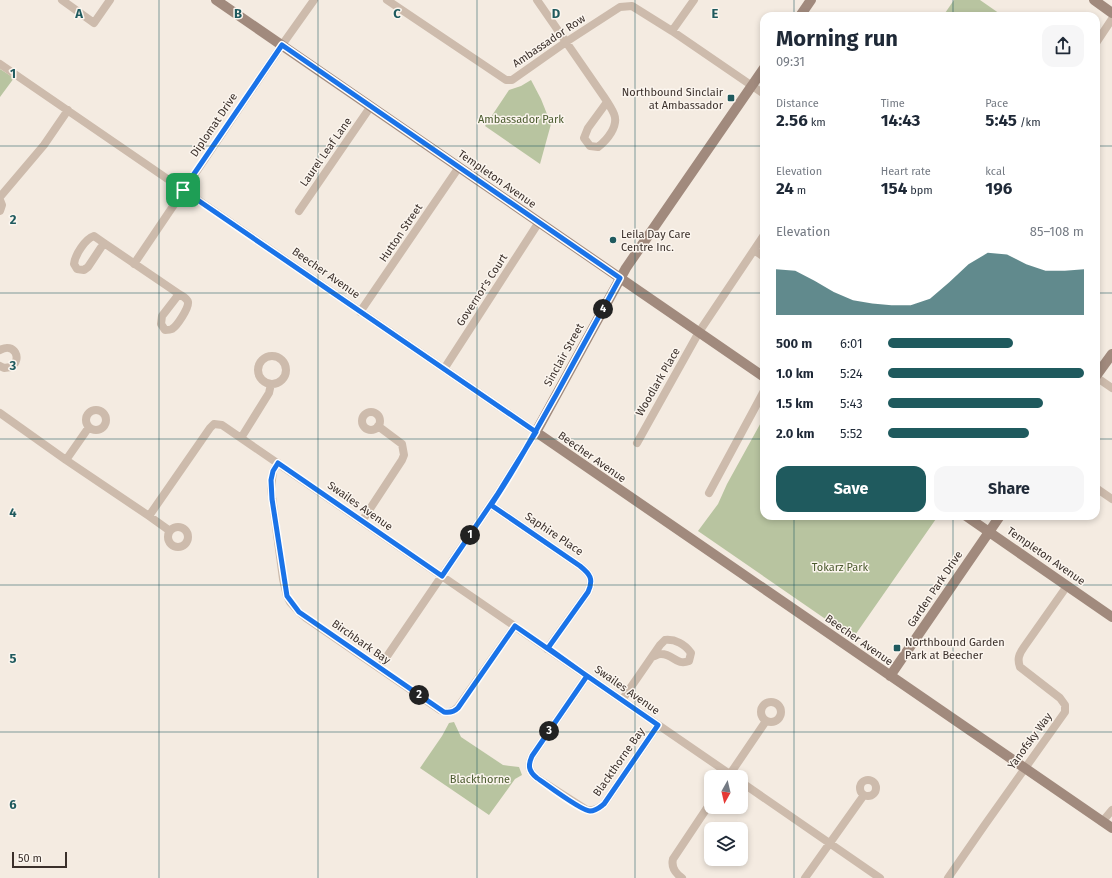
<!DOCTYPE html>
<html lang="en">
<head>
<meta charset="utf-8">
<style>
	:root { --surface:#fff; --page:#f6f6f7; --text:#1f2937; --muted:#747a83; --accent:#1f5a5e }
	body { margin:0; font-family:"Fira Sans",sans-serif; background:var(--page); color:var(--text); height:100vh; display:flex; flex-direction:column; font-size:15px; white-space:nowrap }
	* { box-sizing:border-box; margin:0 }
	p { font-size:13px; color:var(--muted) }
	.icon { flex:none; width:22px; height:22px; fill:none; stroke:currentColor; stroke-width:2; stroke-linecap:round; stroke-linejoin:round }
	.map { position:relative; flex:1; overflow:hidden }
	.details { position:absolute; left:760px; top:12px; width:340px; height:508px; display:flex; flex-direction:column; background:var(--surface); border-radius:12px; box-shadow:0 2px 6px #0003 }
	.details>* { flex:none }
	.needle { width:26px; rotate:188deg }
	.controls { position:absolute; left:704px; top:770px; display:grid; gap:8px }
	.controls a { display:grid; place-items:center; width:44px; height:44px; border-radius:8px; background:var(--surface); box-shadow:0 2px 6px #0003; font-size:20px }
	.scale { position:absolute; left:12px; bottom:10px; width:55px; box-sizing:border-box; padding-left:4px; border:2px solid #3b302b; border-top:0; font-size:11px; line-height:14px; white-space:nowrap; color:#3b302b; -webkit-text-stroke:3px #fbf5ee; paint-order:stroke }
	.pin { position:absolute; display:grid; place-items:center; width:34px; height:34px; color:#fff; margin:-17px; border-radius:8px; box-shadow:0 2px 6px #0006 }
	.km { position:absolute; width:20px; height:20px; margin:-10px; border-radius:50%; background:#222; color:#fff; font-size:11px; line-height:20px; text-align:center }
	.round { display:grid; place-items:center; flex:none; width:42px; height:42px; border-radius:12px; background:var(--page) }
	.headline { display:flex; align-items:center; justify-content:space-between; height:68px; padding:0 16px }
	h1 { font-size:22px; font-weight:700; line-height:30px }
	.metrics { display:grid; grid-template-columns:repeat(3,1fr); gap:6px; height:68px; padding:4px 16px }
	.metrics div { display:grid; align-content:center }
	.metrics b { font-size:17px; font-weight:700 }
	.metrics small { font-size:11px; font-weight:400 }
	.metrics p { font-size:11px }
	.chart { height:112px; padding:8px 16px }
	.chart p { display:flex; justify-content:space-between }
	.chart svg { width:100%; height:72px; margin-top:4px; fill:var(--accent); opacity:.7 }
	.primary-button { display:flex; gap:8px; margin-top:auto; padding:8px 16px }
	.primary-button a { flex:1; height:46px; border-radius:12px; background:var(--accent); color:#fff; font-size:16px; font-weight:700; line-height:46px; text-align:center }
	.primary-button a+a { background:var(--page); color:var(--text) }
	ul { padding:0 16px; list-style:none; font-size:13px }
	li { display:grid; grid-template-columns:64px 48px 1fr; align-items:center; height:30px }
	li i { height:10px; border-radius:5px; background:var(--accent) }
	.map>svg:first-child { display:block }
</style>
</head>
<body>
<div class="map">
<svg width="1112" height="878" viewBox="0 0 1112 878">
	<rect width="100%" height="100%" fill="#f4ebe1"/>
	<path fill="#b8c4a0" d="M954 0H980L1003 16H943Z
		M0 69 14 78 0 97Z
		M531 80 541 99 551 124 540 164 485 126 509 90 521 86Z
		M764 417V516H938L853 638 698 531 718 504 727 484Z
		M454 722 461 737 503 765 519 767 522 775 515 779 489 815 420 768 442 736 449 723Z"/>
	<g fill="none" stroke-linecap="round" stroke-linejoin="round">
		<path stroke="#cdbbac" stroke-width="8" d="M62 0 94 23 110 0
			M387 0 506 80H512L566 42 620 7 632 6 672 31 764 94
			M537 0 602 94C606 100 611 107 614 114 619 126 607 140 598 147L590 146 584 138 588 128 607 102
			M672 31 694 0
			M1096 43 1112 19
			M0 64 536 432 497 495 379 668
			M0 197 44 145 68 110
			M0 200 2 205 0 211
			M299 211 371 106
			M104 243 88 267 84 270 77 269 74 264C75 255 85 239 94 236L104 243 179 294C182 296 187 298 188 302 189 308 177 326 172 329 170 330 168 330 165 330L161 324 162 316 179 294
			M754 250 764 257
			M134 264 282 45 314 0
			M360 312 459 167
			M0 350C14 342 23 359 11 367L4 368 0 366
			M258 370a14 14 0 1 1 28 0a14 14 0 1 1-28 0Z
			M444 369 539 222
			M1096 377 1112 388
			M86 420a10 10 0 1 1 20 0a10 10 0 1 1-20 0Z
			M362 421a9 9 0 1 1 18 0a9 9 0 1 1-18 0Z
			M0 413 66 460 149 516 210 428 214 424 222 425 734 777
			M241 438 269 393 271 384
			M637 443 699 332 764 235
			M66 460 89 427
			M278 463 273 471 271 489 283 579 287 596 290 602 299 612 306 618 440 710C447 714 452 713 458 707L515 626
			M1096 488 1112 499
			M709 493 764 391
			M491 505 580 566C590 574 594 579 588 592L547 649
			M149 516 170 531
			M362 521 402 460 404 455 402 444 378 426
			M168 537a10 10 0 1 1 20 0a10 10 0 1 1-20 0Z
			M587 676 532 756C528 765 528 771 537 778L587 810C594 811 599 808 604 804L658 725
			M622 700 660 645 665 640C675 639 685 644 691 653L689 661C676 666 674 654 661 654 658 654 655 656 652 657
			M761 712a10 10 0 1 1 20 0a10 10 0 1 1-20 0Z
			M728 777 766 721
			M860 788a8 8 0 1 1 16 0a8 8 0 1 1-16 0Z
			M741 782 880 878
			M1102 822 1112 810
			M682 878C675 873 671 867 673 859L711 802
			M805 878 864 795
			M948 878 984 826 1065 712V705L1060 698 1020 667C1017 659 1019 654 1024 647L1067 586"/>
		<path stroke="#a18a7d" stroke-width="10" d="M216 0 764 377
			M1094 0 1112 13
			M800 16 811 0
			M764 68 626 268 536 432 1112 828
			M1096 376 1112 354
			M966 516 1112 617
			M890 676 1000 516"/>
	</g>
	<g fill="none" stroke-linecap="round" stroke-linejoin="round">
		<g stroke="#fff" stroke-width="8">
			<path id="route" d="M183 190 536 432 497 495 442 576 278 463 273 471 271 480 272 499 287 596 299 612 444 712C450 713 454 712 458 708L515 626C563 659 611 692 658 725L604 804C600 807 596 811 590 811 581 811 546 784 537 778 528 771 528 765 532 756L587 676 548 648 588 592C594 579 590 574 580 566L491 505C515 470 535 432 556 395 577 356 599 317 620 278L282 45 183 190"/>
		</g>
		<use href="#route" stroke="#1a73e8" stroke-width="5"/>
	</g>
	<path fill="none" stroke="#1f5a5e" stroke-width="1" stroke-opacity="0.55" d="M159 0V878M318 0V878M477 0V878M635 0V878M794 0V16M953 0V16M0 146H764M1096 146H1112M0 293H764M1096 293H1112M0 439H764M1096 439H1112M794 516V878M953 516V878M0 585H1112M0 732H1112"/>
	<g fill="#1f5a5e" stroke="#fbf5ee" stroke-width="1.5">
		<rect x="727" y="94" width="8" height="8" rx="2"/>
		<circle cx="613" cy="240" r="4"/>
		<rect x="893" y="644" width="8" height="8" rx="2"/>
	</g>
	<g text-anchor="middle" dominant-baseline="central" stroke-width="3" stroke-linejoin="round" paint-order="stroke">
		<g font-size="11" fill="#3b302b" stroke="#fbf5ee">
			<text transform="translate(549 41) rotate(-34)">Ambassador Row</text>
			<text transform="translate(214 125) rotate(-56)">Diplomat Drive</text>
			<text transform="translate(326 152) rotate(-55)">Laurel Leaf Lane</text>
			<text transform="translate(497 179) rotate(35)">Templeton Avenue</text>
			<text transform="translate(401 233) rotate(-56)">Hutton Street</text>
			<text transform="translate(326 273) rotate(35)">Beecher Avenue</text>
			<text transform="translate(482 290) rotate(-57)">Governor's Court</text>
			<text transform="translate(564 355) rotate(-61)">Sinclair Street</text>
			<text transform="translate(658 382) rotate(-60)">Woodlark Place</text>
			<text transform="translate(592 457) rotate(35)">Beecher Avenue</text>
			<text transform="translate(360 506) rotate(35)">Swailes Avenue</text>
			<text transform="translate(554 534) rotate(34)">Saphire Place</text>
			<text transform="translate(1046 556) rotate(35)">Templeton Avenue</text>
			<text transform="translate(935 589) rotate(-56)">Garden Park Drive</text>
			<text transform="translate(859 640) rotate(35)">Beecher Avenue</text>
			<text transform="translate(361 642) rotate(35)">Birchbark Bay</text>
			<text transform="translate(627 690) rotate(35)">Swailes Avenue</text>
			<text transform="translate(1030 741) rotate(-54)">Yanofsky Way</text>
			<text transform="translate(619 762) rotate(-55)">Blackthorne Bay</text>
		</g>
		<g font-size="11" fill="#3b302b" stroke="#fbf5ee" text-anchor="start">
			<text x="723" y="92" text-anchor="end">Northbound Sinclair<tspan x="723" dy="13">at Ambassador</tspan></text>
			<text x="621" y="234">Leila Day Care<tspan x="621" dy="13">Centre Inc.</tspan></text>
			<text x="905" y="642">Northbound Garden<tspan x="905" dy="13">Park at Beecher</tspan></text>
		</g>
		<g font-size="11" fill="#4a5a2e" stroke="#fbf5ee">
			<text x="521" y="119">Ambassador Park</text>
			<text x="840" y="567">Tokarz Park</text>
			<text x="480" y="779">Blackthorne</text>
		</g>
	</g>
	<g font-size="13" text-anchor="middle" font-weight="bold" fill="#1f5a5e" stroke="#fbf5ee" stroke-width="3" stroke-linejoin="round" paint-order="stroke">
		<text x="79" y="18">A</text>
		<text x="238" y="18">B</text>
		<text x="397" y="18">C</text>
		<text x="556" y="18">D</text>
		<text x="715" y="18">E</text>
		<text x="13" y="78">1</text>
		<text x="13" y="224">2</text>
		<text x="13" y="370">3</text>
		<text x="13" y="517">4</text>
		<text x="13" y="663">5</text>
		<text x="13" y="809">6</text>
	</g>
</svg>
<div class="controls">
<a><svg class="needle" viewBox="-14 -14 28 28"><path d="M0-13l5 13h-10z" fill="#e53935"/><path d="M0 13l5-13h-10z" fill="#747a83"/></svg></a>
<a><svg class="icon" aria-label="layers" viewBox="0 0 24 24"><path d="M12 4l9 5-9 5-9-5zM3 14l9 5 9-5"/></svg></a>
</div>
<div class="scale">50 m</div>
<div class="pin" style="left:183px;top:190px;background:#1e9e55"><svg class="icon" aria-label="arrive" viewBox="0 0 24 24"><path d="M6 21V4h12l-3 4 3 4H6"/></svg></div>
<b class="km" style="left:470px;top:535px">1</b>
<b class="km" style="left:419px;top:695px">2</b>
<b class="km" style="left:549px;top:731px">3</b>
<b class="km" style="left:603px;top:309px">4</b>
<section class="details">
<div class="headline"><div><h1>Morning run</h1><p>09:31</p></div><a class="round"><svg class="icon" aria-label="share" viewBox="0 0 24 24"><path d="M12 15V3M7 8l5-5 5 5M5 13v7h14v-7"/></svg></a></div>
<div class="metrics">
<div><p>Distance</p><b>2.56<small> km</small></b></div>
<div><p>Time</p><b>14:43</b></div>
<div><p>Pace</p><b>5:45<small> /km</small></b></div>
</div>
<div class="metrics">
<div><p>Elevation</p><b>24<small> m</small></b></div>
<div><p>Heart rate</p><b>154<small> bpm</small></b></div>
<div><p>kcal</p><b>196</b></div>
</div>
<div class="chart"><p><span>Elevation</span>85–108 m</p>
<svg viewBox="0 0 160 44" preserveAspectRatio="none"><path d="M0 44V16L10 17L20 23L30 30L40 35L50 37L60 38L70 38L80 34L90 24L100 13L110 6L120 7L130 13L140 17L150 17L160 16V44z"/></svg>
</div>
<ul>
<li><b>500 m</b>6:01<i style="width:64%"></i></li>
<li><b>1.0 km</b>5:24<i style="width:100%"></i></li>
<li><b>1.5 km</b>5:43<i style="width:79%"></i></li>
<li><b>2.0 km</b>5:52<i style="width:72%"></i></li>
</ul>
<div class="primary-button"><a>Save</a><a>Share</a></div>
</section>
</div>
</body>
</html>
